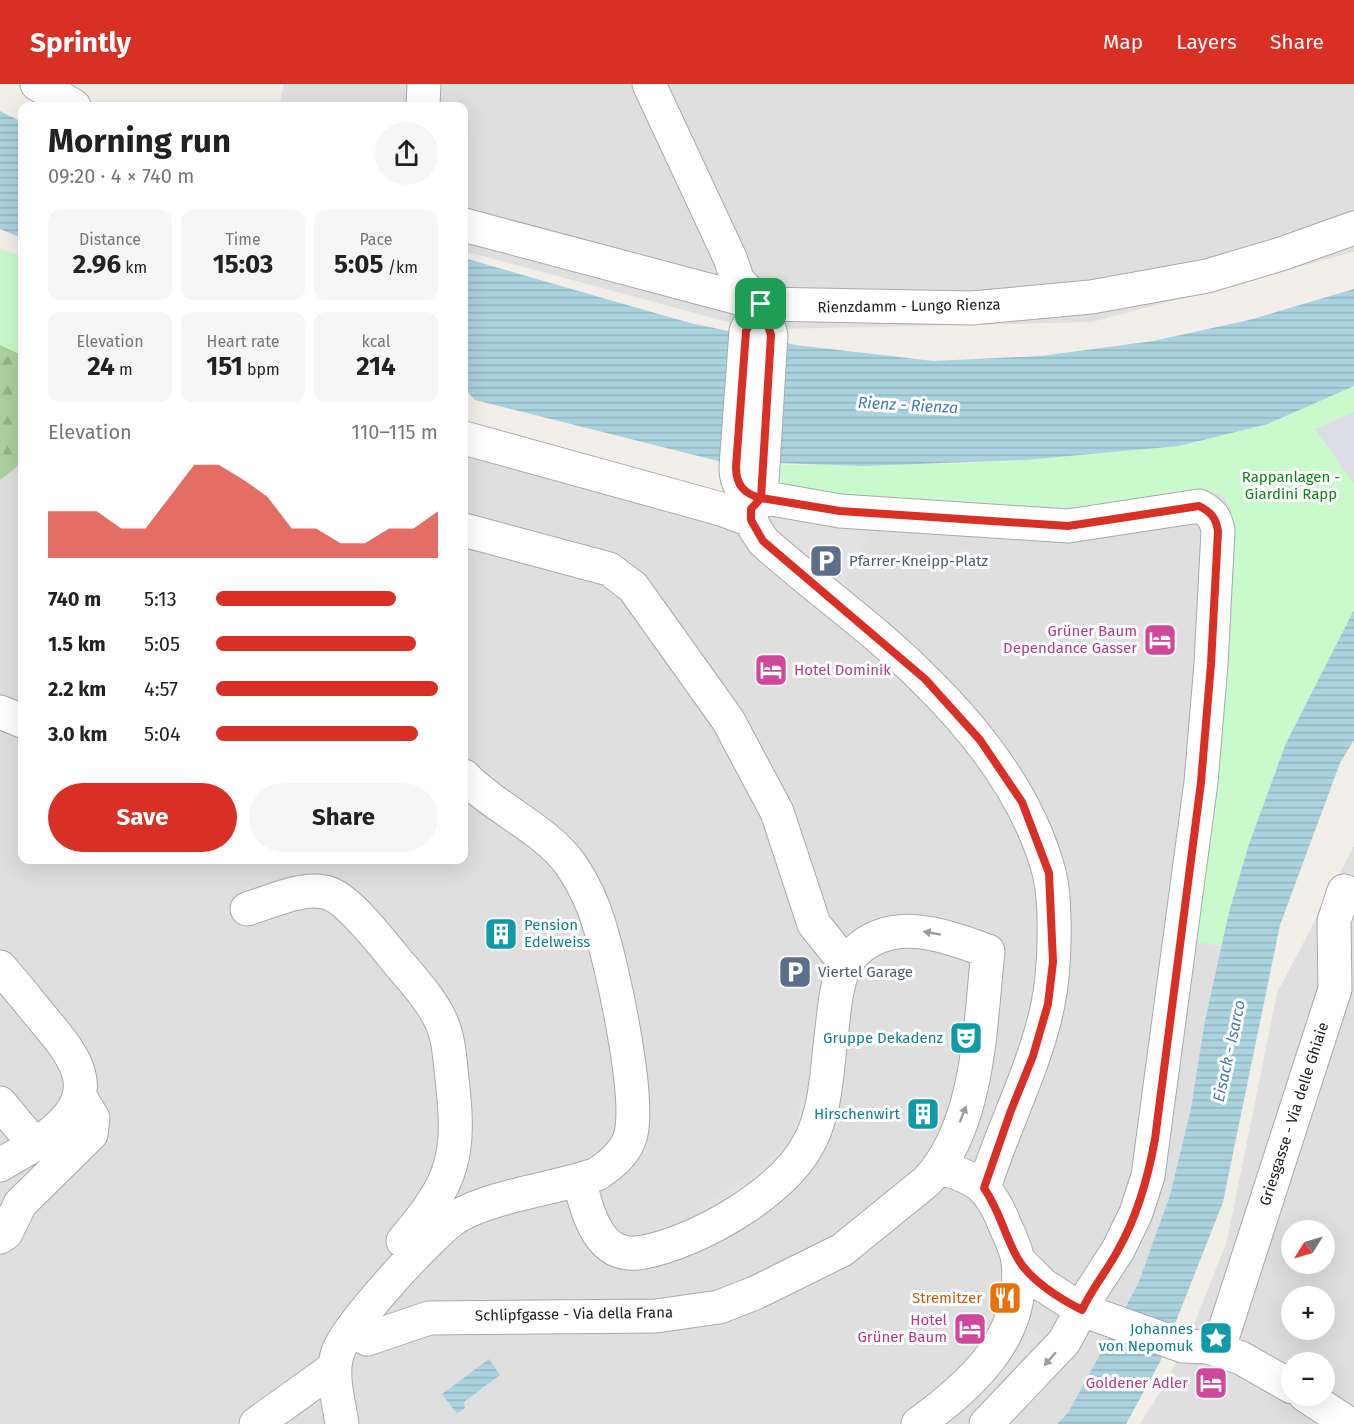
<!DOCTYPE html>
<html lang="en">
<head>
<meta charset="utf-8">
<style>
	:root { --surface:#fff; --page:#f6f6f6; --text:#222; --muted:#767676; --accent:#d93025 }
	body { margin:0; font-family:"Fira Sans",sans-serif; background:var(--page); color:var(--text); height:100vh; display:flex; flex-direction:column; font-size:22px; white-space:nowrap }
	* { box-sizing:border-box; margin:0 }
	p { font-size:20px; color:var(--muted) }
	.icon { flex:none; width:33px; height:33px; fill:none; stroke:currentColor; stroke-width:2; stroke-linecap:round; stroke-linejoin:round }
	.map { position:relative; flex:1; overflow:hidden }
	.panel { position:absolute; left:18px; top:18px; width:450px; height:762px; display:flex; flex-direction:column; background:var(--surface); border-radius:12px; box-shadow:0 6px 24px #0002 }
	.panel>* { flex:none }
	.needle { width:39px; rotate:233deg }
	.fabs { position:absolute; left:1281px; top:1136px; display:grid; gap:12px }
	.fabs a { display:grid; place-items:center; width:54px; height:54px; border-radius:50%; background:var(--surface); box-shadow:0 6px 24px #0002; font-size:30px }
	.pin { position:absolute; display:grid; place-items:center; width:51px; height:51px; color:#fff; margin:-26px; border-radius:12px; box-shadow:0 3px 9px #0006 }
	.round { display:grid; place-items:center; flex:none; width:63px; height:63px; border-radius:32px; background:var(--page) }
	.headline { display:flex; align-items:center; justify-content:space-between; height:102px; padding:0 30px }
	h1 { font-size:33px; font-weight:700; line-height:45px }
	.metrics { display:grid; grid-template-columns:repeat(3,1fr); gap:9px; height:102px; padding:6px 30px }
	.metrics div { display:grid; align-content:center; border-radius:12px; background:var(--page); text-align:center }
	.metrics b { font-size:26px; font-weight:700 }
	.metrics small { font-size:16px; font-weight:400 }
	.metrics p { font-size:16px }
	.chart { height:168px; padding:12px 30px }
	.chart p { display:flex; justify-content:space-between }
	.chart svg { width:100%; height:108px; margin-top:6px; fill:var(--accent); opacity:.7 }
	.button { display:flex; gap:12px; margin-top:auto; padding:12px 30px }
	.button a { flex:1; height:69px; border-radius:36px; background:var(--accent); color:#fff; font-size:24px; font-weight:700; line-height:69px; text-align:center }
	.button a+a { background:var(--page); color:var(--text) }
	ul { padding:0 30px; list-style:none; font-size:20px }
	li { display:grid; grid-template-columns:96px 72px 1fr; align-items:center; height:45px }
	li i { height:15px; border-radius:8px; background:var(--accent) }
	header { display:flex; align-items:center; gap:36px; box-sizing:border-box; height:84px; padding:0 30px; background:var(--accent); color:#fff }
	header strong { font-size:28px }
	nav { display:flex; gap:33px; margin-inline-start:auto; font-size:21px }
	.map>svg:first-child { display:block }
</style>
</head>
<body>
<header>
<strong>Sprintly</strong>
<nav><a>Map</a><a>Layers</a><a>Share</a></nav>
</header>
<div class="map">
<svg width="1354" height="1340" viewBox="0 0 1354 1340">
	<defs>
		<pattern id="forest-firs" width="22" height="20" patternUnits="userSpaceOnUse" patternTransform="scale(1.5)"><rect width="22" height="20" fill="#add19e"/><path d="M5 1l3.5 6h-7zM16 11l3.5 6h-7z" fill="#95b388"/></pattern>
		<pattern id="water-rules" width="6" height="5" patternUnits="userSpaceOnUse" patternTransform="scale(1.5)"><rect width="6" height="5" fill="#aad3df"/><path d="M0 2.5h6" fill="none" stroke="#92b5bf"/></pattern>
	</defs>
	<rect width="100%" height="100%" fill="#f2efe9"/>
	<path fill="#e0dfdf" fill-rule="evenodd" d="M284 0H1354V168L1092 238 777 245 728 238 464 167V22H279Z
		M464 336 722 412 1100 424 1170 409 1210 406 1223 412 1231 424 1234 440 1228 585 1183 855 1222 862 1191 1024 1170 1111 1138 1200 1068 1330 1057 1340H0V396L22 379V776H464Z
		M1354 762V1340H1140L1168 1295 1194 1240 1227 1157 1277 909ZM1292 1146H1324V1179H1292ZM1292 1212H1324V1245H1292ZM1292 1278H1324V1311H1292Z"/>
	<path fill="url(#forest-firs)" d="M0 261 22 271V379L0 396Z"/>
	<path fill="#c8facc" d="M0 165 22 172V271L0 261Z
		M1354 302V526L1286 659 1249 760 1222 862 1183 856 1228 585 1234 440C1232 430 1231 418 1221 411 1202 398 1098 424 1069 426L880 419 770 400V381L947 380 1025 376 1179 362 1268 340Z"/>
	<path fill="#e2e2e2" d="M781 431 869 449 842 504 770 450Z
		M801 1014 823 1018 810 1057 707 1145 697 1125 753 1090 776 1071 794 1048Z
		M1023 1240 1041 1252 991 1309 976 1293Z"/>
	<path fill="#dddde8" d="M1354 328V400L1315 345Z"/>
	<path fill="url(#water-rules)" d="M0 27 22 38V154L0 145Z
		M464 174 690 239 796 261 933 277 1041 272 1153 257 1249 236 1354 205V302L1268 340 1179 362 1025 376 863 382 718 377 475 316 464 304Z
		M1354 526V656L1340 679 1280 841 1223 1118 1160 1278 1126 1340H1057L1068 1329 1138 1200 1170 1111 1191 1024 1205 937 1229 828 1249 760 1286 659Z
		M489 1275 500 1291 464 1318 465 1324 457 1330 442 1310Z"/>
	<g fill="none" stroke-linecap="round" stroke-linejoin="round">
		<g stroke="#a9a9a9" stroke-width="35">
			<path id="minor" d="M37 0 74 22
				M649 0 730 174 738 197 761 220 771 251 761 414
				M423 22 424 0
				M464 141 761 220 972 224 1091 213 1207 192 1281 170 1354 144
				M761 220 746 247 736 383C736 396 739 403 749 411L840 427 1068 442 1199 422C1211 428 1216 434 1218 447L1211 580 1201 698 1148 1092 1136 1129 1118 1166 1092 1206 1064 1258 986 1340
				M464 354 721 425 751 436
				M761 414C746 432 750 438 763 457 815 504 875 545 925 596 979 649 1029 714 1049 788 1057 821 1055 886 1048 920 1036 981 1003 1043 984 1104
				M464 446 609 485 633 503 728 636 777 728 814 840 846 880
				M0 628 22 637
				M247 825C271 818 306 800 331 810 351 819 378 854 392 871 409 892 430 913 441 937 449 955 450 975 452 995 461 1071 454 1098 403 1157
				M0 883C15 900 29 918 44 936 75 973 102 1006 55 1046 39 1060 18 1070 0 1081
				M0 1019 35 1061
				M0 1153 6 1149 20 1120 91 1050 93 1034 79 1011
				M1018 1176 1043 1201 1082 1226 1183 1262 1208 1263 1241 1274 1292 1303
				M353 1243 367 1255 429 1234 656 1232 719 1223 755 1209 842 1166 927 1097C980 1041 980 939 988 867 945 852 894 831 855 868 836 887 835 921 832 945 827 982 827 1024 810 1057 784 1109 699 1157 644 1168 598 1177 589 1131 579 1097
				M1223 1251 1335 905 1334 837 1344 807 1354 811
				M1305 1311 1349 1340
				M256 1340 334 1284
				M342 1340C339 1318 330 1290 338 1268 347 1242 433 1147 458 1132 495 1111 555 1105 597 1090 612 1080 627 1068 631 1050 640 1008 613 887 600 843 594 822 584 800 571 781 546 745 495 725 464 692
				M918 1340C973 1299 1026 1253 1018 1178 1017 1165 1009 1151 1004 1139 991 1105 976 1092 939 1084"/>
		</g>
		<use href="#minor" stroke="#fff" stroke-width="33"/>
	</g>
	<defs><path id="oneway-solid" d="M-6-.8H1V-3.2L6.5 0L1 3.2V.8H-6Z" transform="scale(1.5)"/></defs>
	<g fill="#9c9c9c">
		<use href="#oneway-solid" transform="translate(932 849) rotate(-170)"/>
		<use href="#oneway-solid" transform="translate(963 1030) rotate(-69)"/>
		<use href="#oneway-solid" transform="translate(1050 1275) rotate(131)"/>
	</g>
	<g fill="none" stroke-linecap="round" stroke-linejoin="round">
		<g stroke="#fff" stroke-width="12">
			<path id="route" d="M761 220 771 251 761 414 751 425V436L763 457 925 595 980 656 1022 718 1049 789 1053 878 1048 920 1033 972 1010 1029 984 1104C1001 1129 1004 1151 1018 1175 1030 1196 1060 1215 1082 1226 1092 1204 1107 1187 1118 1166 1138 1131 1148 1094 1155 1055L1201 698 1211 580 1218 447C1216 434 1211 428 1199 422L1068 442 840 427 761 414C744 410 736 401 736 383L746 247 761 220"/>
		</g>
		<use href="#route" stroke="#d93025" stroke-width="8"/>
	</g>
	<defs>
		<g id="parking-square" transform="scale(1.725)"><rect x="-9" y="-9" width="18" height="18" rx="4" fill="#5c6f8a" stroke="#fff"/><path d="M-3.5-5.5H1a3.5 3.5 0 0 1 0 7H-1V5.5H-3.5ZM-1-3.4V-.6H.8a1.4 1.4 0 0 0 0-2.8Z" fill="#fff"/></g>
		<g id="hotel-square" transform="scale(1.725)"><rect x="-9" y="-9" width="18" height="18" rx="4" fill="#d1479c" stroke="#fff"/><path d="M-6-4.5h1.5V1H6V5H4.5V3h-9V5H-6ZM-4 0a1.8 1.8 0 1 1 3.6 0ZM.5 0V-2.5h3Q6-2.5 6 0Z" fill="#fff"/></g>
		<g id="building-square" transform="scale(1.725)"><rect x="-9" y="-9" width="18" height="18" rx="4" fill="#0f9aa8" stroke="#fff"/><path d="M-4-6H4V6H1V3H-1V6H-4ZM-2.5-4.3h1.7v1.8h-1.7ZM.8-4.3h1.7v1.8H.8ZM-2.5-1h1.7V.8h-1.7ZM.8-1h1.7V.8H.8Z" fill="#fff"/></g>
		<g id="theatre-square" transform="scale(1.725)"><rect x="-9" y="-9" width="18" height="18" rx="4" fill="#0f9aa8" stroke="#fff"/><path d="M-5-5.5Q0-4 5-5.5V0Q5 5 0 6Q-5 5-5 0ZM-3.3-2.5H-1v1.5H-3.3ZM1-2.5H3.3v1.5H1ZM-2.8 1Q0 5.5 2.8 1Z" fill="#fff"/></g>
		<g id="restaurant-square" transform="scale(1.725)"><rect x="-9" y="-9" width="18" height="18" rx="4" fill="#e8710a" stroke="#fff"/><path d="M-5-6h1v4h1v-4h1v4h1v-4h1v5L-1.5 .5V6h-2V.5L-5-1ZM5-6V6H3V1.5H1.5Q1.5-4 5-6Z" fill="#fff"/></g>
		<g id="sight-square" transform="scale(1.725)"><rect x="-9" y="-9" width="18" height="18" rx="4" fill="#0f9aa8" stroke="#fff"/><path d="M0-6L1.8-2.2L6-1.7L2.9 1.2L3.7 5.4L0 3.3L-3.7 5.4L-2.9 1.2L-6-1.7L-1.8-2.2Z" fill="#fff"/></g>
	</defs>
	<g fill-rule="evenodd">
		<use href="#parking-square" x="826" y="477"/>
		<use href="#hotel-square" x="1160" y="556"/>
		<use href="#hotel-square" x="771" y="586"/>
		<use href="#building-square" x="501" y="850"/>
		<use href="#parking-square" x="795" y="888"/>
		<use href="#theatre-square" x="966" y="954"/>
		<use href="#building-square" x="923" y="1030"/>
		<use href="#restaurant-square" x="1005" y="1214"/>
		<use href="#hotel-square" x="970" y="1245"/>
		<use href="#sight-square" x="1216" y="1254"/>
		<use href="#hotel-square" x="1211" y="1299"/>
	</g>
	<g text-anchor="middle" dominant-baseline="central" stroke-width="6" stroke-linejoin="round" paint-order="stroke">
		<g font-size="15" fill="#222" stroke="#fff">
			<text transform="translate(909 222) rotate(-1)">Rienzdamm - Lungo Rienza</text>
			<text transform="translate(1294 1030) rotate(-72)">Griesgasse - Via delle Ghiaie</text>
			<text transform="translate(574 1230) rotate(-1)">Schlipfgasse - Via della Frana</text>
		</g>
		<g font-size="15" fill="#0c8416" stroke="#fff">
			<text x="1291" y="393">Rappanlagen -<tspan x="1291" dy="17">Giardini Rapp</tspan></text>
		</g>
		<g font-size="15" fill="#4e5e75" stroke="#fff" text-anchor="start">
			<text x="849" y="477">Pfarrer-Kneipp-Platz</text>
			<text x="818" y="888">Viertel Garage</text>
		</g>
		<g font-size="15" fill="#b23c85" stroke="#fff" text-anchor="end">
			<text x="1137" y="547">Grüner Baum<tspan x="1137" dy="17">Dependance Gasser</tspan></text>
			<text x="794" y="586" text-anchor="start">Hotel Dominik</text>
			<text x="947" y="1236">Hotel<tspan x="947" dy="17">Grüner Baum</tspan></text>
			<text x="1188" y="1299">Goldener Adler</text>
		</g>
		<g font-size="15" fill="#0d838f" stroke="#fff" text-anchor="end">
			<text x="524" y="841" text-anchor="start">Pension<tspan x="524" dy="17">Edelweiss</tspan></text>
			<text x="943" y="954">Gruppe Dekadenz</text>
			<text x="900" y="1030">Hirschenwirt</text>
			<text x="1193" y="1245">Johannes<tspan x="1193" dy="17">von Nepomuk</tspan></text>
		</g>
		<g font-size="15" fill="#c56008" stroke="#fff" text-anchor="end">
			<text x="982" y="1214">Stremitzer</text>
		</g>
		<g font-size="16" font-style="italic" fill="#4a7aab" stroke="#fff">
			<text transform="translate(908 321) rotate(3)">Rienz - Rienza</text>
			<text transform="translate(1229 967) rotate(-78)">Eisack - Isarco</text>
		</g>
	</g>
</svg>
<div class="fabs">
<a><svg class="needle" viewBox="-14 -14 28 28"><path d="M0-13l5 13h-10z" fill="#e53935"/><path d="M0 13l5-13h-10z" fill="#767676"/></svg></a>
<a>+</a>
<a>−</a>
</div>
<div class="pin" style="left:761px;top:220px;background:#1e9e55"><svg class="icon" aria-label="arrive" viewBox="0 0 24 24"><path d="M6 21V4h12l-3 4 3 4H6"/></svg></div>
<section class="panel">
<div class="headline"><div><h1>Morning run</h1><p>09:20 · 4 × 740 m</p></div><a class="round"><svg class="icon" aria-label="share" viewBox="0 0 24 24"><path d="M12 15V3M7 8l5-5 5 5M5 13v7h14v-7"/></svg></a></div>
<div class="metrics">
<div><p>Distance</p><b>2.96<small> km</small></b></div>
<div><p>Time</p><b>15:03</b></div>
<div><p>Pace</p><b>5:05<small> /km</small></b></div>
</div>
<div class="metrics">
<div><p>Elevation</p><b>24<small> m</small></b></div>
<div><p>Heart rate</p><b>151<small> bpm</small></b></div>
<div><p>kcal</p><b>214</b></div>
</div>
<div class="chart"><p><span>Elevation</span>110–115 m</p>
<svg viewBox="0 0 160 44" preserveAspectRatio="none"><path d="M0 44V25L10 25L20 25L30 32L40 32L50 19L60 6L70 6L80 12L90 19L100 32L110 32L120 38L130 38L140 32L150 32L160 25V44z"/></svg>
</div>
<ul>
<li><b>740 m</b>5:13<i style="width:81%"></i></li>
<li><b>1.5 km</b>5:05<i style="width:90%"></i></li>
<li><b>2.2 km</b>4:57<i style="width:100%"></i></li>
<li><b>3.0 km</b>5:04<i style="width:91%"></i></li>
</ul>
<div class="button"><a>Save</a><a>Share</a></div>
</section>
</div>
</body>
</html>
